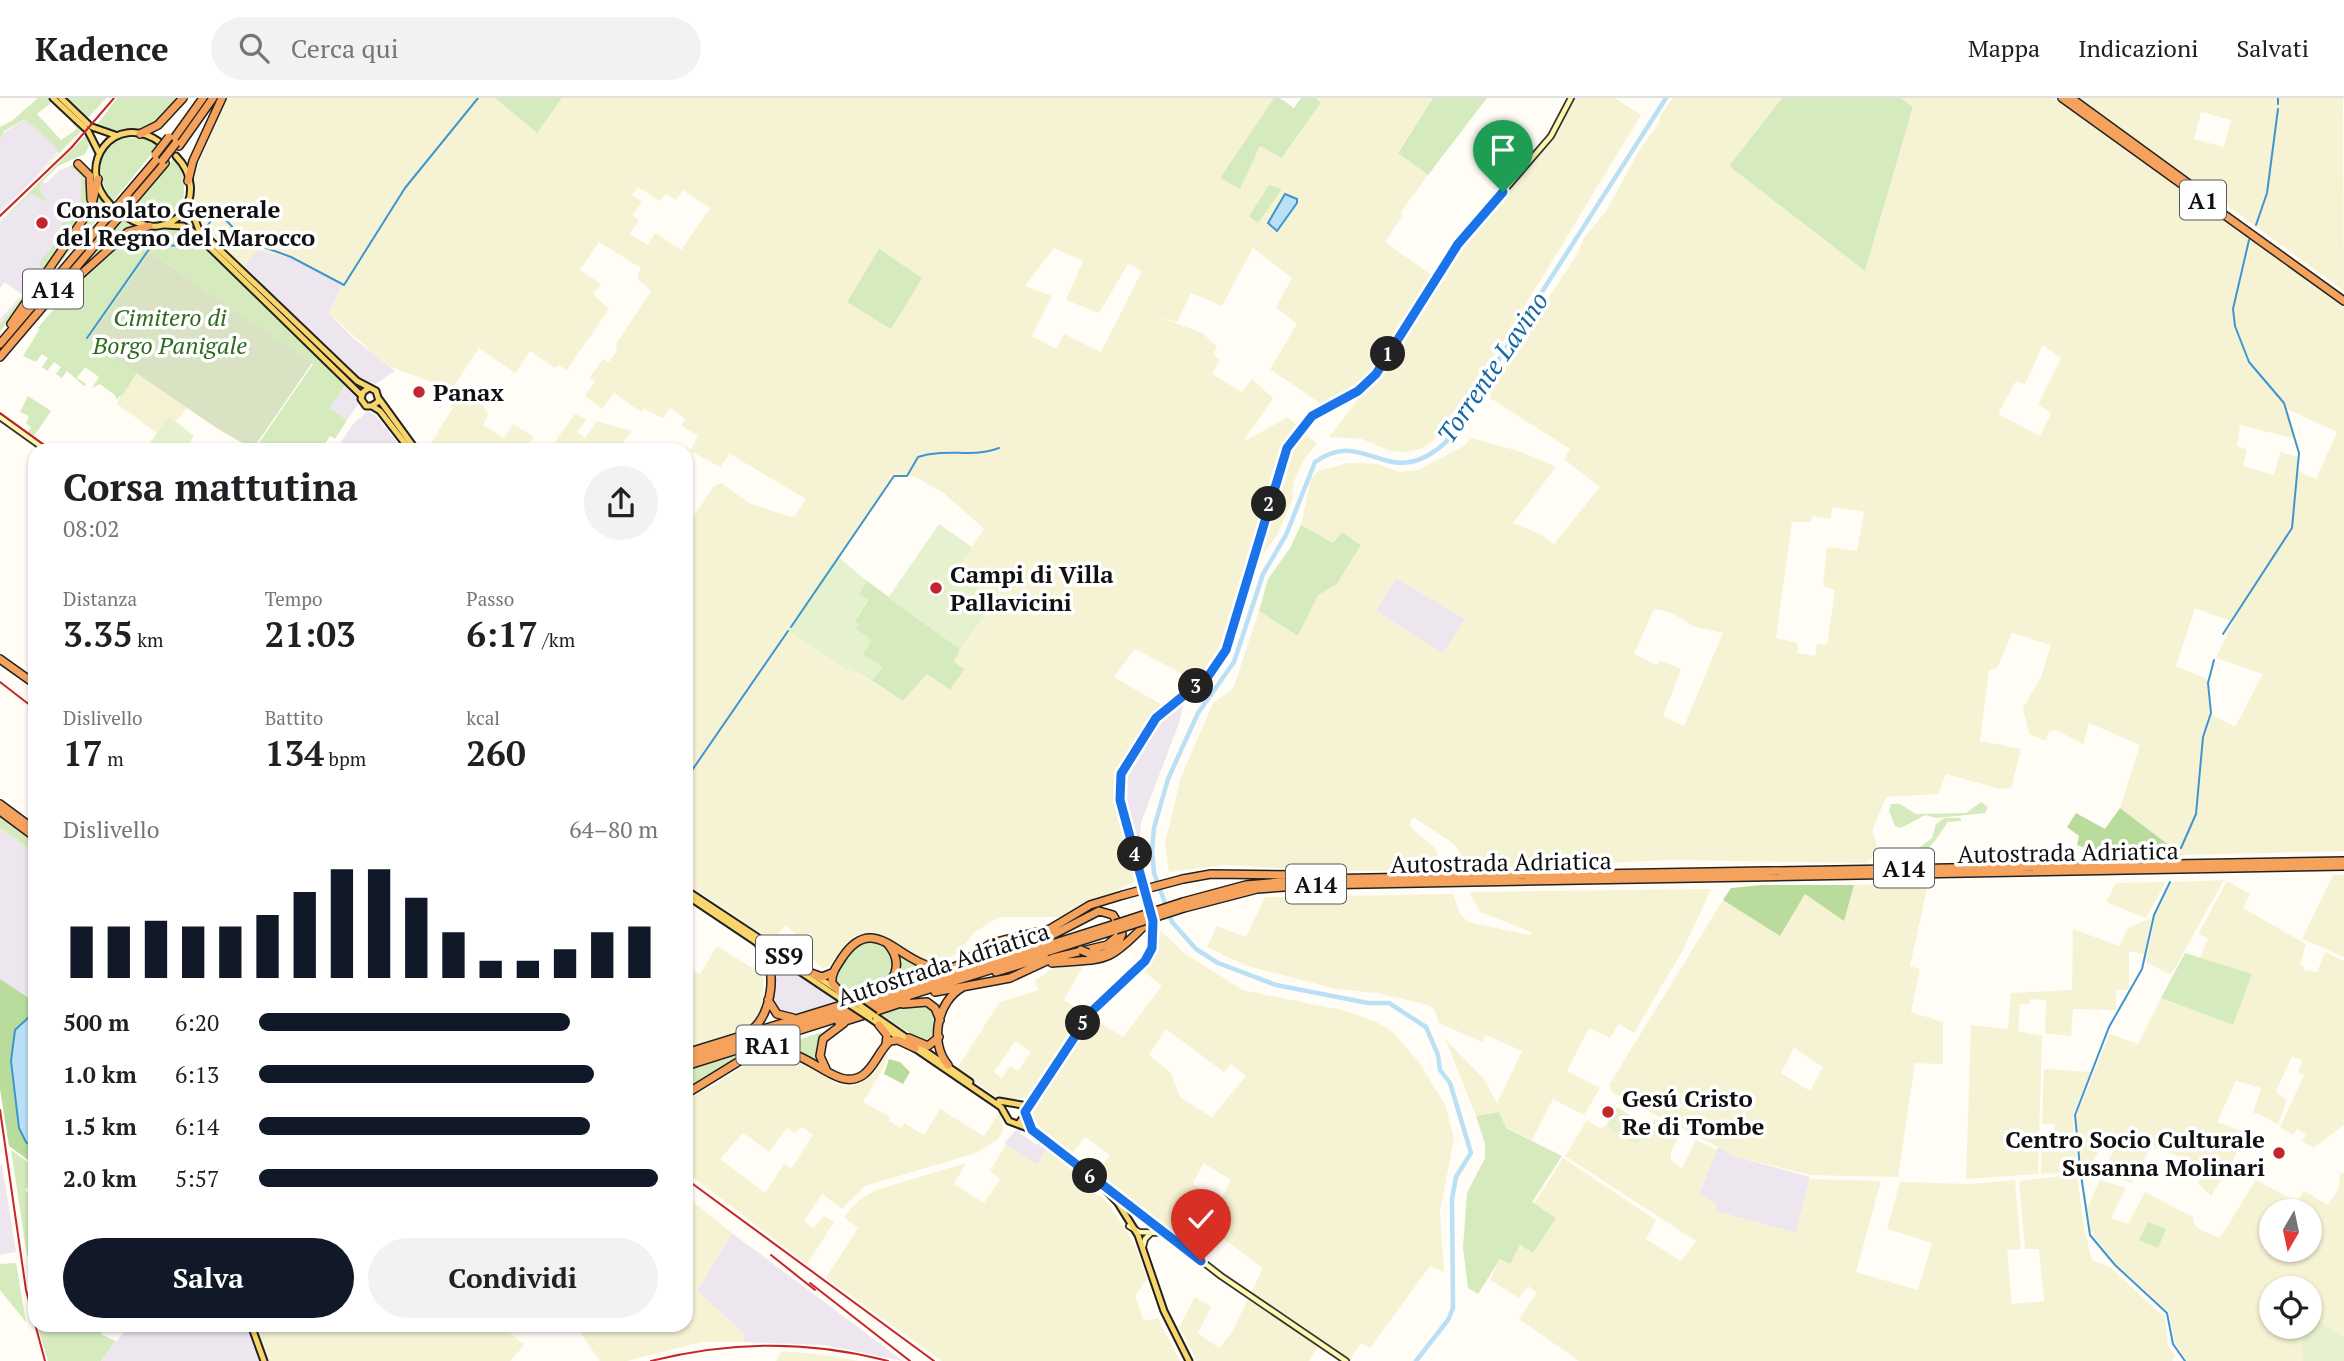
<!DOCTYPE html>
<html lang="it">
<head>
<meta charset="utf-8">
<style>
	:root { --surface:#fff; --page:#f2f2f2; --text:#202124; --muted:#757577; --line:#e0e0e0; --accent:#111827 }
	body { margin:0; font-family:"PT Serif",serif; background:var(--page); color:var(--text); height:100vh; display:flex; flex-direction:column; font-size:26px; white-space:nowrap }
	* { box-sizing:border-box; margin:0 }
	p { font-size:23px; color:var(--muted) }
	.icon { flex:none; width:38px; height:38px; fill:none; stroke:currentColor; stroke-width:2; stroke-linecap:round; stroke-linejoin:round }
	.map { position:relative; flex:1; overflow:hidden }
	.drawer { position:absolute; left:28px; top:345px; width:665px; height:889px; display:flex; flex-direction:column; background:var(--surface); border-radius:21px; box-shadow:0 2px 5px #0004 }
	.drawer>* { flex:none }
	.needle { width:46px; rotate:189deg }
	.fabs { position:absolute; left:2259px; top:1101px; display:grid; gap:14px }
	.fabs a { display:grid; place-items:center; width:63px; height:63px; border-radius:50%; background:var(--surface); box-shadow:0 2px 5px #0004; font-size:35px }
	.pin { position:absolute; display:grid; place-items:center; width:60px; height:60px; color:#fff; margin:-72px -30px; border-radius:50% 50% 50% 0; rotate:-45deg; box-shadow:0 0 7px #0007 }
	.pin .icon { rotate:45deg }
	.km { position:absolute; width:35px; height:35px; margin:-18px; border-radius:50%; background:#222; color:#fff; font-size:19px; line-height:35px; text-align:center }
	.round { display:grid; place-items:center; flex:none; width:74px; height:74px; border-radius:37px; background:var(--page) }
	.summary { display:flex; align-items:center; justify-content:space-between; height:119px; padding:0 35px }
	h1 { font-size:38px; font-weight:700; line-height:52px }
	.figures { display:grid; grid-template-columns:repeat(3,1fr); gap:10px; height:119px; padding:7px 35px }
	.figures div { display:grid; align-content:center }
	.figures b { font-size:35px; font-weight:700 }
	.figures small { font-size:19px; font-weight:400 }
	.figures p { font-size:19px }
	.chart { height:196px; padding:14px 35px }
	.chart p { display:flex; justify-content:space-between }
	.chart svg { width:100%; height:126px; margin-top:7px; stroke:var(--accent); stroke-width:6 }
	.primary-button { display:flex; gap:14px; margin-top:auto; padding:14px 35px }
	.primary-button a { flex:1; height:80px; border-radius:42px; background:var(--accent); color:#fff; font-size:28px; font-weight:700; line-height:80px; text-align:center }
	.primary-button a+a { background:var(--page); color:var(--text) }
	ul { padding:0 35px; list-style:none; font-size:23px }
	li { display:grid; grid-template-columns:112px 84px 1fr; align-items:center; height:52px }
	li i { height:18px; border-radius:9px; background:var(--accent) }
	header { display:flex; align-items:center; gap:42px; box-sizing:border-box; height:98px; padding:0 35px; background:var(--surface); border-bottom:2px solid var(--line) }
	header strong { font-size:33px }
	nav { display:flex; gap:38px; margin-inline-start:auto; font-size:24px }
	.search { width:490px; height:63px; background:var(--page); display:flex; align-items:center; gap:18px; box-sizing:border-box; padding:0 24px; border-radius:38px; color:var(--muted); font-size:26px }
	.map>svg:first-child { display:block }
</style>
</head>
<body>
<header>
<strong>Kadence</strong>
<div class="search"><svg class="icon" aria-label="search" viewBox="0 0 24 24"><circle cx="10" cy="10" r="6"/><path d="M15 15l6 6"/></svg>Cerca qui</div>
<nav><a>Mappa</a><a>Indicazioni</a><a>Salvati</a></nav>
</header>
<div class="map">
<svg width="2344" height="1263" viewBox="0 0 2344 1263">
	<rect width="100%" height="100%" fill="#fffdf5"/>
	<path fill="#eee6ef" d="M35 15 64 46 33 82 0 113V37Z
		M70 68 81 78V104L58 130 64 136 58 152 0 227V221L22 197 5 184 0 190V124L42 83 45 86 60 72Z
		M256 152 288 159 342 187 329 215 353 240 395 273 371 289 364 287 243 169Z
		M346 286 357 295 359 305 347 322 330 310Z
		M368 313 376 318 403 352H335L354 325Z
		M1396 480 1465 521 1443 556 1376 513Z
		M1187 592 1179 625 1141 725 1139 756 1130 738 1119 694 1122 672 1162 607Z
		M0 730 35 755V904L0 881Z
		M777 870 790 872 837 903 793 917 779 914 773 906 772 894 773 874Z
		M1019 1029 1023 1031 1020 1035 1036 1047 1040 1044 1048 1050 1037 1067 1004 1045Z
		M1718 1049 1737 1059 1810 1079 1796 1135 1715 1113 1699 1096Z
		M2 1066 16 1154 0 1157V1068Z
		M732 1135 903 1263 824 1247 744 1244 743 1235 697 1193Z
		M123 1227H256L269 1263H101L127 1230Z"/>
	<path fill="#f6f3d4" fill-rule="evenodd" d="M226 0H495L537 34 562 0H1274L1220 80 1261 48 1283 60 1321 3 1315 0H1433L1398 54 1428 77 1401 114 1402 118 1385 144 1437 181 1461 141 1544 48 1571 0H1615L1641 17 1463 309 1454 313 1431 345 1420 351 1404 354 1390 353 1362 341 1329 339 1357 303 1348 297 1324 308 1270 271 1297 226 1276 209 1292 180 1253 150 1222 208 1191 195 1177 224 1159 219 1202 235 1217 248 1213 256 1220 261 1212 276 1242 294 1252 281 1273 300 1243 344 1288 319 1317 346 1305 360 1294 383 1292 403 1277 437 1253 470 1235 540 1214 576 1205 585 1198 584 1135 551 1114 579 1162 607 1123 672 1119 694 1130 738 1139 756 1142 780 1060 819H1002L990 824 974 835 958 855 937 866H927L879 837 865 835 853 838 829 868 822 870 795 844 797 838 786 827 772 843 686 785V430L714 388 721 385 749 405 790 419 795 418 806 401 730 356 720 369 690 353 698 338 681 327 685 321 670 310 663 320 644 311 641 314 614 295 602 311 585 298 595 283 590 279 603 261 609 264 617 253 616 246 651 193 637 180 641 170 599 144 580 172 601 186 593 196 609 211 567 272 558 267 555 270 530 253 515 275 479 250 452 291 483 307 488 317 483 327 504 340 513 326 534 339 525 352H441L431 345 453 310 439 287 386 267 329 215 342 187 288 159 257 152 243 169 213 139 194 113 191 93 195 75ZM638 89 660 103 666 96 676 102 683 92 710 110 681 152 655 135 648 147 630 136 639 122 633 117 642 104 632 97ZM1054 150 1083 163 1066 202 1099 215 1128 166 1142 173 1101 254 1064 236 1056 251 1032 238 1052 198 1025 188ZM895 376 915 379 945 396 984 431 962 464 971 498 991 511 960 551 954 564 965 571 950 592 927 576 903 603 849 570 846 572 788 532Z
		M1673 0H1782L1729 68 1865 173 1913 10 1901 0H2053L2344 209V753L2182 757 2120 710 2140 647 2089 625 2083 646 2056 632 2049 633 2046 643 2029 636 2023 610 2041 579 2051 547 2012 535 1997 570 1989 572 1980 643 2021 651 2011 690 2000 691 1946 676 1938 696 1886 699 1872 733 1879 753 1866 765 1671 762 1470 771 1454 746 1413 719 1409 728 1435 750 1444 773H1334L1224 767 1169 774 1165 745 1181 679 1213 605 1233 591 1259 513 1298 538 1318 496 1337 486 1361 447 1342 434 1333 445 1301 427 1311 381 1318 373 1348 365 1378 366 1400 374 1418 372 1464 348 1471 340 1522 354 1556 369 1513 425 1542 437 1554 446 1600 389 1564 361 1570 351 1490 300 1492 291 1515 252 1526 240V234L1578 155 1584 140 1606 113 1640 51 1659 25 1660 18ZM2043 247 2061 260 2038 306 2051 316 2040 338 1998 316 2016 283 2025 286ZM2287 311 2337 334 2316 381 2297 373V359L2280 354 2274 377 2243 368 2247 352 2237 348 2240 327 2296 341ZM1832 409 1864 414 1857 453 1827 449 1823 488 1835 492 1827 547 1817 546 1815 558 1797 555 1798 545 1776 540 1792 424H1810L1813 418 1831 421ZM1396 480 1465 521 1443 555 1376 513ZM2195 510 2233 524 2216 560 2263 576 2235 629 2211 616 2207 581 2176 568ZM1654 511 1670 514 1695 529 1723 535 1684 628 1663 618 1681 571 1661 563 1656 567 1634 556Z
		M2075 0H2343L2344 193 2166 63ZM2201 14 2231 22 2224 49 2194 41Z
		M137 275 187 309 177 323 169 319 157 335 117 306Z
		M575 316 587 321 577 334 585 340 597 323 632 333 624 344 633 352H549Z
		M2333 777H2344V859L2302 841Z
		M2224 782 2171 877 2146 864 2155 817 2172 784Z
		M2227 783 2250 796 2243 810 2306 846 2300 866 2304 868 2303 872 2317 874 2325 854 2344 863V1027L2313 1050 2302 1043 2306 1037 2297 1031 2293 1037 2280 1029 2304 977 2298 974 2302 963 2292 958 2276 993 2287 1002 2278 1027 2260 1016 2253 1015 2261 990 2236 983 2217 1024 2242 1033 2236 1057 2211 1098 2198 1085 2206 1068 2151 1048 2132 1085 2102 1076 2120 1039 2109 1034 2088 1073 2041 1076 2042 1040 2055 1038V1026H2042L2044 971 2091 974 2072 1019 2078 1069H2081L2075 1020 2110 936 2138 946 2161 900 2232 926 2252 876 2200 860 2208 840 2198 836Z
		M2166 784 2146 820 2106 804 2116 785Z
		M1915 785 1927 791 1910 868 1920 871 1911 914 1943 924V966L1915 965 1898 1079 1810 1077 1737 1059 1613 995 1609 987 1723 802 1780 838 1805 796 1844 822 1854 787ZM1794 950 1823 969 1810 993 1781 975Z
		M1711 791 1683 852 1634 935 1619 926 1610 940 1589 930 1567 973 1600 990 1584 1017 1553 1001 1532 1042 1505 1029 1499 1014 1476 1018 1445 941 1483 980 1497 1005 1522 953 1486 937 1482 944 1439 925 1434 911 1428 907 1377 895 1337 891 1266 873 1245 867 1207 849 1217 828 1246 839 1265 799 1453 796 1460 816 1468 824 1530 837 1531 834 1480 814 1470 796 1473 794Z
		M2151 820 2144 857 2129 853V892H2116V912L2073 911 2071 938 2045 935 2046 902 2030 901 2029 906H2020L2018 933 2042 938 2038 1076 1966 1081 1971 927 2008 931 2011 895 2072 892 2073 831 2119 848 2128 830Z
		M1160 832 1185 856 1243 892 1346 913 1376 924 1392 933 1418 963 1445 1006 1454 1040 1440 1114 1444 1174 1430 1168 1370 1250 1361 1245 1350 1261 1322 1242 1309 1263H1197L1179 1229 1195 1199 1211 1209 1198 1235 1219 1250 1232 1234 1263 1170 1208 1129 1231 1082 1203 1065 1193 1086 1201 1092 1177 1138 1095 1077 1110 1057 1085 1039 1066 1064 1089 1082 1090 1094 1102 1099 1110 1108 1135 1147 1147 1180 1135 1198 1144 1223 1158 1220 1180 1263H942L826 1180 858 1130 844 1119 858 1103 876 1092 966 1065 954 1086 984 1105 1000 1081 990 1073 1006 1046 1037 1067 1051 1044 1030 1023 1029 1015 1056 969 1052 967 1030 998 1010 1003 1000 1002 957 970 1000 904 1039 892 1035 883 1053 870 1083 868 1064 902 1123 939 1162 888 1142 872 1158 852ZM1166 931 1224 974 1231 966 1246 978 1212 1019 1181 1000 1170 974 1149 957ZM1015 943 1031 954 1018 973 1010 968 1002 980 994 974Z
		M717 848 752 870 765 859 762 915 756 925 744 933 686 950V868L700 876Z
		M779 954 792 957 837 986 848 988 859 986 873 977 888 954 885 967 863 1004 890 1019 889 1023 901 1030 904 1025 924 1037 940 1011 984 1038 1000 1013 1003 1033 997 1042 976 1055 865 1088 842 1111 822 1096 804 1123 813 1130 824 1118 834 1124 807 1166 686 1074V1003L763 957ZM802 1029 813 1037 791 1071 784 1066 765 1095 720 1061 743 1035 769 1054 787 1030 795 1035Z
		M1655 1021 1681 1034 1671 1054V1062L1682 1070 1696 1042 1717 1052 1699 1095 1716 1106 1715 1113 1796 1135 1810 1081 1881 1083 1856 1174 1918 1192 1932 1145 1887 1131 1900 1084 1971 1086 2015 1082 2021 1151 2007 1152 2012 1206 2044 1203 2039 1151H2025L2019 1083 2077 1076 2084 1130 2092 1162 2110 1169 2165 1220 2168 1247 2175 1258 2172 1263H1579L1519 1221 1537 1195 1528 1188 1519 1200 1490 1182 1500 1161 1520 1147 1532 1155 1556 1120 1534 1106 1563 1060 1656 1122 1646 1141 1681 1163 1696 1143 1565 1058 1587 1022 1600 1030 1606 1028 1637 1047Z
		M2341 1074 2344 1076V1239L2310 1217V1190H2272V1228L2300 1229 2303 1263H2187L2175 1246 2169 1214 2117 1167 2090 1132 2087 1110 2100 1082 2126 1090 2111 1120 2128 1126 2145 1094 2193 1119 2194 1126 2202 1133 2220 1140 2256 1082 2297 1104 2304 1093 2328 1107 2338 1092ZM2272 1113H2310V1152H2272Z
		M686 1098 732 1135 697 1193 743 1235 744 1244H702L627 1263H600L575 1227H686Z
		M256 1227H515L510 1235 524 1247 510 1263H269Z
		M782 1253 826 1257 858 1263H776Z"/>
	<path fill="#d5ebbd" d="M38 0H50L61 11 59 13 52 4 37 16 61 42 77 31 65 17 81 33 33 82 58 55 55 48 25 21 4 33 0 41V29L13 22Z
		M65 0H106L87 21Z
		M117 0H179C153 29 136 42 96 28Z
		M495 0H562L537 35Z
		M1274 0H1280L1294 10 1301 0H1315L1321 4 1282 60 1260 48 1240 91 1220 80Z
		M1433 0H1487L1428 77 1398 55Z
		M1782 0H1901L1913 9 1865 173 1729 68Z
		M86 37 89 48 85 56 58 68 40 86V93L47 104 31 95 0 124Z
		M142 40 158 48 113 103C100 90 94 53 114 43 122 39 133 41 142 40Z
		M173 61C183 70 183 77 184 90 185 126 153 134 127 115Z
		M75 67 86 74 89 97 84 115 0 234V227L44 171 39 168 41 162 63 136 58 130 81 104V78L69 68Z
		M1269 87 1282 91 1258 125 1249 118Z
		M98 97 108 109 50 176Z
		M122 121 134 129 68 184Z
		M152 132H178L196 141 346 286 330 310 347 322 335 341 330 338 321 352H254L313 266 150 154 88 242 137 275 117 306 122 296 116 302V298L100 286 92 290 99 279 85 269 77 280 86 286 84 288 67 273 62 280 56 276 61 269 54 264 47 273 42 269 48 260 42 256 36 264 23 258 39 232 38 230C60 202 119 140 152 132Z
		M879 151 922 180 891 231 847 204Z
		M28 298 51 313 34 338 28 334 31 329 26 325 29 318 20 314Z
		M1301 427 1333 445 1342 434 1361 447 1337 486 1318 497 1298 538 1259 513 1268 481 1290 450Z
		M867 483 960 551 954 564 965 571 950 592 927 576 903 603 872 583 882 569 862 556 851 528 868 503 858 496Z
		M1981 704 1988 709 1985 715 1937 720 1925 717 1901 730 1895 728 1889 713 1891 706H1900L1916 716 1966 715Z
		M0 719 35 745V755L0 730Z
		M1944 720H1961V723L1948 724C1937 738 1930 758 1908 758L1932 740 1936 726Z
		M874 842C891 850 892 856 894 874L879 890 855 901 835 887C835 865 852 845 874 842Z
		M896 854 919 869 935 874 891 887 899 872Z
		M2185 855 2252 876 2233 927 2161 900Z
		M916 905C938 905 937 925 936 941L926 946 879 915Z
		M829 932 824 937 822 969 793 952 775 949Z
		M752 952 686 994V973Z
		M1499 1014 1506 1030 1562 1058 1532 1104 1556 1120 1533 1155 1520 1147 1510 1166 1500 1161 1478 1196 1468 1190 1463 1149 1467 1095 1485 1060V1046L1476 1018Z
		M11 1052 35 1069V1080L25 1092 34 1100 30 1105 35 1109V1159L27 1158Z
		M2148 1124 2166 1131 2158 1150 2139 1142Z
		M16 1165 26 1224 0 1192V1166Z
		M37 1227H98L102 1237 116 1243 101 1263H48Z"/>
	<path fill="#b9dc9c" d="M2120 710 2182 757 2111 760 2077 747 2079 738 2067 729 2076 715 2105 731Z
		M1762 787H1854L1844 823 1805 796 1780 838 1723 802 1731 790Z
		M0 881 35 904V1067L9 1048 0 991Z
		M889 961 900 964 910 974 903 986 884 976Z"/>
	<path fill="#d9e3c4" d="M150 154 312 265 253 351 218 331 88 242Z"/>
	<path fill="#e6f2cf" d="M169 318 194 338 185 352H145Z
		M939 426 972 449 962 464 983 481 972 498 991 510 960 551 888 500Z
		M837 458 867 483 858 495 868 502 854 523 859 527 857 530 852 528 872 542 863 556 882 569 872 583 849 570 847 572 787 532Z
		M1617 1009 1649 1029 1637 1047 1606 1028Z
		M2310 1217 2344 1239V1263H2303L2300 1229 2310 1228Z"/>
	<path fill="#b9e0f7" stroke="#3f96cf" stroke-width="2" d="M1285 96 1297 101V105L1277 133 1268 125Z
		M30 918 35 940V1051L26 1044 19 1030 11 963 15 932Z"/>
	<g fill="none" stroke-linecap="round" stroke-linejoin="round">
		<path stroke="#3f96cf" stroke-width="2" d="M2278 0V6
			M216 117 219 115 245 142 291 159 344 187 405 90 478 0
			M2256 127 2267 95 2278 11
			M204 132 214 119
			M87 240 152 147 191 148 196 141
			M791 529 894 378H907L918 359C945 350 974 360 999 350
			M2223 536 2292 430 2299 355 2284 305 2249 264 2235 228 2233 211 2249 142
			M686 681 788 533
			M2181 750 2196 716 2203 639 2211 615 2208 585 2214 562
			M2080 1070 2075 1017 2109 929 2142 871 2154 817 2170 784
			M2081 1077 2090 1137 2115 1167 2167 1215 2173 1246 2185 1263"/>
		<path stroke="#b9e0f7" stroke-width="4.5" d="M1416 1263 1448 1222 1453 1210 1452 1101 1456 1079 1471 1055 1450 985 1440 972 1438 957 1426 929 1389 905H1368L1276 887 1218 865 1196 851 1172 824 1154 775 1152 753 1154 730 1168 681 1198 615 1234 564 1263 476 1286 437 1315 364C1366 327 1388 397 1446 344L1666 0"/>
		<g stroke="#333" stroke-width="8">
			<path id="secondary" d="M0 319 46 352
				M1025 1014 1091 914 1145 863 1152 850 1153 823 1119 696C1118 670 1149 625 1168 608 1193 585 1207 583 1226 552L1287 350 1312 318 1358 293 1372 281 1458 146 1551 38 1571 0
				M1104 1087 1221 1178 1346 1263
				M1129 1128 1139 1134 1165 1135
				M1143 1149 1145 1141 1152 1134"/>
		</g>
		<g stroke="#222" stroke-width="9">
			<path id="primary" d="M53 0 85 30
				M61 0 88 26
				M92 29 115 37
				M88 33 99 55
				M188 103 199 132 357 283 376 293 379 303 372 308H366L361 301 363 294 369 290
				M110 106C73 68 114 11 161 45
				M125 118C173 151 213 96 176 58
				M164 127 183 128 195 135 361 297
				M379 301 416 352
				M372 308 380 313 410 352
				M686 792 851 901
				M686 797 844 903
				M875 918 970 984
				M870 920 902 942
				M913 949 1001 1009 1009 1023 1033 1032 1097 1083 1118 1105 1138 1137 1164 1213 1189 1263
				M999 1003 1022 1007 1025 1017 1019 1025
				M251 1227 264 1263"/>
		</g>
		<g stroke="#222" stroke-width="10">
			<path id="motorway" d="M2062 0 2344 203
				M2071 0 2207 99
				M140 36 158 27 183 0
				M173 42 203 0
				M179 48 213 0
				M78 66 90 78 91 101
				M188 83 193 63 222 0
				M59 196 128 134 149 128
				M11 226 91 110 98 81
				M0 246 158 60
				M0 259 165 65
				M0 561 35 586
				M0 706 35 732
				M0 713 35 739
				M1183 781 1211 776 1305 777
				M1183 804 1246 787 1313 781 2344 763
				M1184 810 1257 791 1313 787 2344 768
				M1088 855C1105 859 1117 852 1122 836
				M1052 865C1104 860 1105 868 1143 829
				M771 873 780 865 792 869
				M996 874 1045 859
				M811 875 822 879 832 875
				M922 882 959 867 992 845 1050 831 1090 807 1123 797
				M840 894 832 885C831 875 837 868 842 860 877 807 904 877 948 869
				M935 894 1010 880 1053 860 1107 847 1118 838 1119 827 1113 817 1099 813 1033 847
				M869 897C894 888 906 867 887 845
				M858 901 874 897
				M768 902 777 916 793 920
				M903 906 927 904 935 910 940 922
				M877 913 907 903
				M839 925 868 916
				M879 927 887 937 886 947
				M750 933C773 918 779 865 759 847
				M909 940 928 948 939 939
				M761 954C806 942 834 997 863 977 875 969 879 952 890 943L898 942 915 950
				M686 955 851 904
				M686 962 1115 826
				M948 967C929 945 937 903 963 889
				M686 968 1116 832
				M826 971 820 958 823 941 844 925
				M686 996 759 951 777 944"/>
		</g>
		<use href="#secondary" stroke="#fff6b0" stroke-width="4.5"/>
		<use href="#primary" stroke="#f9d66b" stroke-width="5"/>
		<use href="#motorway" stroke="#f5a25d" stroke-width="7"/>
		<path stroke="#c4262e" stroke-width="2" d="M0 315 51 352"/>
		<path stroke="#c4262e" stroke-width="2" d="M0 118 71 50 114 0
			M0 584 35 611
			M0 1012 26 1192 45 1263
			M686 1081 934 1263
			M771 1157 815 1192
			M810 1185 910 1263
			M651 1263C730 1243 809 1242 888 1263"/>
		<g stroke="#222" stroke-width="9" stroke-linecap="butt">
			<path id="primary-bridge" d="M851 901 875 918
				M844 903 870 920"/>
		</g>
		<g stroke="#222" stroke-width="10" stroke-linecap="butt">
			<path id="motorway-bridge" d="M155 57 169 39
				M162 63 176 45
				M1123 797 1183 781
				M1115 826 1183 804
				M1116 832 1184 810
				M1081 852 1088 855"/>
		</g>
		<use href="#primary-bridge" stroke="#f9d66b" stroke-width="5"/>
		<use href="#motorway-bridge" stroke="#f5a25d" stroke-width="7"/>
	</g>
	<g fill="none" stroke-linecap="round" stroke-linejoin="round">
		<g stroke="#fff" stroke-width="14">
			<path id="route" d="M1201 1163 1032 1032 1025 1014 1091 914 1145 863 1152 850 1153 823 1120 702 1121 676 1156 620 1209 577 1226 552 1287 350 1312 318 1358 293 1376 276 1458 146 1503 94"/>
		</g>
		<use href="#route" stroke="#1a73e8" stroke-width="9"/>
	</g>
	<g fill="#c4262e" stroke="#fff" stroke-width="2.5">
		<circle cx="42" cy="125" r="7"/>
		<circle cx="419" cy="294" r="7"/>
		<circle cx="936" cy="490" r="7"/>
		<circle cx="1608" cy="1014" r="7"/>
		<circle cx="2279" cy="1055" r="7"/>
	</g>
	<g text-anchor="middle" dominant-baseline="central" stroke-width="7" stroke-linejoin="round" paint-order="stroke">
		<g fill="#fff" stroke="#585858" stroke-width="2">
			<rect x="2180" y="82.5" width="46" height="39" rx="5"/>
			<rect x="23" y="171.5" width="60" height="39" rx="5"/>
			<rect x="1874" y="750.5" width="60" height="39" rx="5"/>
			<rect x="1286" y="766.5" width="60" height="39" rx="5"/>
			<rect x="756" y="837.5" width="56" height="39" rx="5"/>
			<rect x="736.5" y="927.5" width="63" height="39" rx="5"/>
		</g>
		<g font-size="23" font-weight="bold" fill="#111">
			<text x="2203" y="102">A1</text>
			<text x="53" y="191">A14</text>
			<text x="1904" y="770">A14</text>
			<text x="1316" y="786">A14</text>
			<text x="784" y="857">SS9</text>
			<text x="768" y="947">RA1</text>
		</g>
		<g font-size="24" font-weight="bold" fill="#111" stroke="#fff" text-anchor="start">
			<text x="56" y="111">Consolato Generale<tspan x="56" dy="28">del Regno del Marocco</tspan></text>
			<text x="433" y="294">Panax</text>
			<text x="950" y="476">Campi di Villa<tspan x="950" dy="28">Pallavicini</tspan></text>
			<text x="1622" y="1000">Gesú Cristo<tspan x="1622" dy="28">Re di Tombe</tspan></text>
			<text x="2265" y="1041" text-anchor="end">Centro Socio Culturale<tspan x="2265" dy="28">Susanna Molinari</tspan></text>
		</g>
		<g font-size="24" font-style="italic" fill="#2f6b1f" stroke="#fff">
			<text x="170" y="219">Cimitero di<tspan x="170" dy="28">Borgo Panigale</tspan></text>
		</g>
		<g font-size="24" fill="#111" stroke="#fff">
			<text transform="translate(2068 754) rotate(-1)">Autostrada Adriatica</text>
			<text transform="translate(1501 764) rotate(-1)">Autostrada Adriatica</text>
			<text transform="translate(943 866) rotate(-18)">Autostrada Adriatica</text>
		</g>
		<g font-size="26" font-style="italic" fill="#1768a6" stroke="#fff">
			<text transform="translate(1492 269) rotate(-56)">Torrente Lavino</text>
		</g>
	</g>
</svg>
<div class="fabs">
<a><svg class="needle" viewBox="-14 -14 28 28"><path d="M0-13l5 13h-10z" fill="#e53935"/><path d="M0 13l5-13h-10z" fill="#757577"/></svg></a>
<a><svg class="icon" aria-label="locate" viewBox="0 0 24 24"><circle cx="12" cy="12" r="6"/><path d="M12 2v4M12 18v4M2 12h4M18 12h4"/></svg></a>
</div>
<div class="pin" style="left:1503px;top:94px;background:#1e9e55"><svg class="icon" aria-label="arrive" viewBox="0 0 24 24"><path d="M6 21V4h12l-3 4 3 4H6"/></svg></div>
<div class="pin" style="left:1201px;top:1163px;background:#d93025"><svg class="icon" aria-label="check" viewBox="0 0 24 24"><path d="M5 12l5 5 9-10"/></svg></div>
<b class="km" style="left:1388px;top:256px">1</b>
<b class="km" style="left:1269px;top:406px">2</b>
<b class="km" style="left:1196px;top:588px">3</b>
<b class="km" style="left:1135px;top:756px">4</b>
<b class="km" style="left:1083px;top:925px">5</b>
<b class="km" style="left:1090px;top:1078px">6</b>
<section class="drawer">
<div class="summary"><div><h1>Corsa mattutina</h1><p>08:02</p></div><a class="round"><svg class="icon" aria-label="share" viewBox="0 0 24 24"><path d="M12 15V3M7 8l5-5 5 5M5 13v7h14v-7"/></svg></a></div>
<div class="figures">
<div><p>Distanza</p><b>3.35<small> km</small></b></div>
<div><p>Tempo</p><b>21:03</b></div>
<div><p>Passo</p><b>6:17<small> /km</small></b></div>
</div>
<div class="figures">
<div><p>Dislivello</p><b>17<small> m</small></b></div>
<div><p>Battito</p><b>134<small> bpm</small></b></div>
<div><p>kcal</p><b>260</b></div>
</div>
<div class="chart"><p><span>Dislivello</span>64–80 m</p>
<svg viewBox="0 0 160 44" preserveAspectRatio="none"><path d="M5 44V26M15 44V26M25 44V24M35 44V26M45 44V26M55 44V22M65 44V14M75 44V6M85 44V6M95 44V16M105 44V28M115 44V38M125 44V38M135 44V34M145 44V28M155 44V26"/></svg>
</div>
<ul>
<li><b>500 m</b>6:20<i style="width:78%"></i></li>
<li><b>1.0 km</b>6:13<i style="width:84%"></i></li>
<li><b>1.5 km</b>6:14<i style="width:83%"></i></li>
<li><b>2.0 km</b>5:57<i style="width:100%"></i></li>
</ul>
<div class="primary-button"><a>Salva</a><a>Condividi</a></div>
</section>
</div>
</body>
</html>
